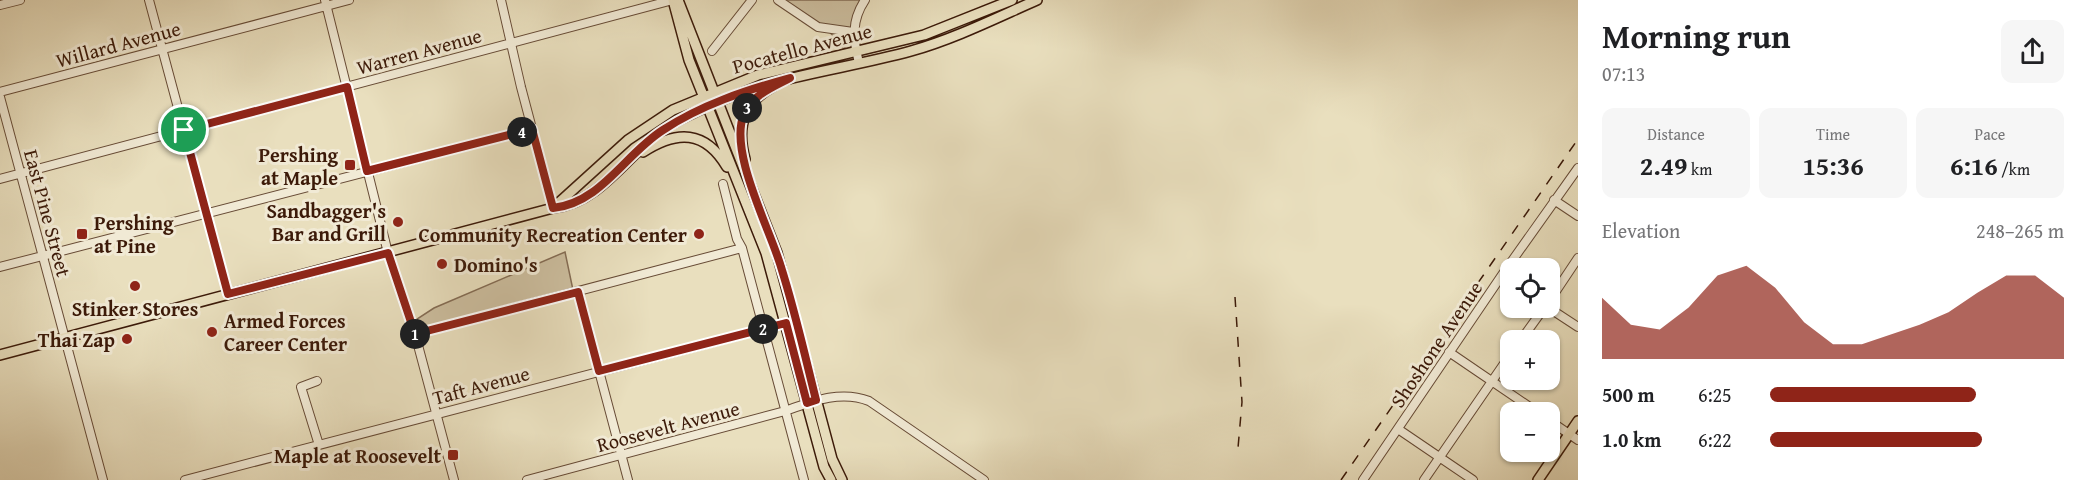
<!DOCTYPE html>
<html lang="en">
<head>
<meta charset="utf-8">
<style>
	:root { --surface:#fff; --page:#f6f6f6; --text:#202124; --muted:#757577; --accent:#8f2418 }
	body { margin:0; font-family:"Gentium Book Plus",serif; background:var(--page); color:var(--text); height:100vh; display:flex; flex-direction:column; font-size:22px; white-space:nowrap }
	* { box-sizing:border-box; margin:0 }
	p { font-size:20px; color:var(--muted) }
	.icon { flex:none; width:33px; height:33px; fill:none; stroke:currentColor; stroke-width:2; stroke-linecap:round; stroke-linejoin:round }
	.map { position:relative; flex:1; overflow:hidden }
	.drawer { display:flex; flex-direction:column; background:var(--surface); width:510px }
	.drawer>* { flex:none }
	.controls { position:absolute; left:1500px; top:258px; display:grid; gap:12px }
	.controls a { display:grid; place-items:center; width:60px; height:60px; border-radius:12px; background:var(--surface); box-shadow:0 2px 4px #0004; font-size:30px }
	.pin { position:absolute; display:grid; place-items:center; width:51px; height:51px; color:#fff; margin:-26px; border:3px solid #fff; border-radius:50%; box-shadow:0 2px 6px #0007 }
	.km { position:absolute; width:30px; height:30px; margin:-15px; border-radius:50%; background:#222; color:#fff; font-size:16px; line-height:30px; text-align:center }
	.round { display:grid; place-items:center; flex:none; width:63px; height:63px; border-radius:12px; background:var(--page) }
	.overview { display:flex; align-items:center; justify-content:space-between; height:102px; padding:0 24px }
	h1 { font-size:33px; font-weight:700; line-height:45px }
	.metrics { display:grid; grid-template-columns:repeat(3,1fr); gap:9px; height:102px; padding:6px 24px }
	.metrics div { display:grid; align-content:center; border-radius:12px; background:var(--page); text-align:center }
	.metrics b { font-size:26px; font-weight:700 }
	.metrics small { font-size:16px; font-weight:400 }
	.metrics p { font-size:16px }
	.chart { height:168px; padding:12px 24px }
	.chart p { display:flex; justify-content:space-between }
	.chart svg { width:100%; height:108px; margin-top:6px; fill:var(--accent); opacity:.7 }
	ul { padding:0 24px; list-style:none; font-size:20px }
	li { display:grid; grid-template-columns:96px 72px 1fr; align-items:center; height:45px }
	li i { height:15px; border-radius:8px; background:var(--accent) }
	main { display:flex; flex:1; min-height:0 }
	.map>svg:first-child { display:block }
</style>
</head>
<body>
<main>
<div class="map">
<svg width="1578" height="480" viewBox="0 0 1578 480">
	<rect width="100%" height="100%" fill="#e9dfbe"/>
	<filter id="stains"><feTurbulence type="fractalNoise" baseFrequency=".00333" numOctaves="4"/><feColorMatrix values="0 0 0 0 .2 0 0 0 0 .09 0 0 0 0 .02 0 0 0 .5 -.17"/></filter>
	<radialGradient id="worn" r=".72"><stop offset=".6" stop-color="#630" stop-opacity="0"/><stop offset="1" stop-color="#630" stop-opacity=".3"/></radialGradient>
	<path fill="#ccbe9f" stroke="#846c54" stroke-width="1.5" d="M778 0H865L844 49 828 30Z
		M565 252 573 290 420 328 417 319 434 308Z"/>
	<g fill="none" stroke-linecap="round" stroke-linejoin="round">
		<g stroke="#674b36" stroke-width="10">
			<path id="minor" d="M149 0 228 294
				M325 0 388 253 415 334 454 480
				M501 0 521 87 553 208
				M778 0 818 27 853 32
				M0 5 20 0
				M712 51 752 0
				M859 63C853 39 851 21 865 0
				M0 92 349 0
				M0 97 103 480
				M0 179 673 0
				M723 184 737 239 742 248 804 480
				M1554 200 1578 216
				M0 267 532 129
				M1502 275 1510 281
				M578 292 628 480
				M1550 300 1578 258
				M1549 308 1578 327
				M415 334 742 248
				M1521 340 1544 308
				M1449 352 1537 412
				M317 381 301 387 319 445
				M1550 421 1578 440
				M1398 429 1473 480
				M185 480 786 323
				M527 480 785 411C813 401 841 390 869 401L984 480
				M1363 480 1502 275 1578 168
				M1424 480 1510 355"/>
		</g>
		<g stroke="#3c1a09" stroke-width="12">
			<path id="major" d="M673 0 689 60 766 253 824 467 831 480
				M678 0 777 253 832 459 842 480
				M643 152C677 130 705 130 727 167
				M745 159C736 126 744 102 774 86
				M553 208 628 140 673 110 758 75 924 35 1012 0
				M0 355 553 208C597 204 625 159 658 133 672 122 690 115 706 107 771 76 842 70 911 51 954 39 996 18 1037 0
				M1538 480 1578 421"/>
		</g>
		<use href="#minor" stroke="#f1ead5" stroke-width="8"/>
		<use href="#major" stroke="#e9dfbe" stroke-width="9"/>
		<path stroke="#3c1a09" stroke-width="1.5" stroke-dasharray="10 10" stroke-linecap="butt" d="M1235 297 1242 402 1238 448
			M1341 480 1578 139"/>
	</g>
	<g fill="none" stroke-linecap="round" stroke-linejoin="round">
		<g stroke="#fff" stroke-width="12">
			<path id="route" d="M790 78C773 87 752 95 744 114 728 151 770 229 781 267 795 311 805 356 816 400L807 403 786 323 599 371 578 292 415 334 388 253 228 294 184 130 347 87 367 171 532 129 553 208C601 203 625 154 663 130 701 105 746 90 790 78Z"/>
		</g>
		<use href="#route" stroke="#8f2418" stroke-width="8"/>
	</g>
	<g fill="#8f2418" stroke="#f1ead5" stroke-width="2">
		<rect x="344" y="159" width="12" height="12" rx="3"/>
		<circle cx="398" cy="222" r="6"/>
		<rect x="76" y="228" width="12" height="12" rx="3"/>
		<circle cx="699" cy="234" r="6"/>
		<circle cx="442" cy="264" r="6"/>
		<circle cx="135" cy="286" r="6"/>
		<circle cx="212" cy="332" r="6"/>
		<circle cx="127" cy="339" r="6"/>
		<rect x="447" y="449" width="12" height="12" rx="3"/>
	</g>
	<g text-anchor="middle" dominant-baseline="central" stroke-width="6" stroke-linejoin="round" paint-order="stroke">
		<g font-size="20" fill="#3c1a09" stroke="#f1ead5">
			<text transform="translate(118 44) rotate(-15)">Willard Avenue</text>
			<text transform="translate(802 48) rotate(-15)">Pocatello Avenue</text>
			<text transform="translate(419 51) rotate(-15)">Warren Avenue</text>
			<text transform="translate(48 213) rotate(75)">East Pine Street</text>
			<text transform="translate(1436 344) rotate(-56)">Shoshone Avenue</text>
			<text transform="translate(481 385) rotate(-15)">Taft Avenue</text>
			<text transform="translate(668 426) rotate(-15)">Roosevelt Avenue</text>
		</g>
		<g font-size="20" font-weight="bold" fill="#3c1a09" stroke="#f1ead5" text-anchor="end">
			<text x="338" y="154">Pershing<tspan x="338" dy="23">at Maple</tspan></text>
			<text x="386" y="210">Sandbagger's<tspan x="386" dy="23">Bar and Grill</tspan></text>
			<text x="94" y="222" text-anchor="start">Pershing<tspan x="94" dy="23">at Pine</tspan></text>
			<text x="687" y="234">Community Recreation Center</text>
			<text x="454" y="264" text-anchor="start">Domino's</text>
			<text x="135" y="308" text-anchor="middle">Stinker Stores</text>
			<text x="224" y="320" text-anchor="start">Armed Forces<tspan x="224" dy="23">Career Center</tspan></text>
			<text x="115" y="339">Thai Zap</text>
			<text x="441" y="455">Maple at Roosevelt</text>
		</g>
	</g>
	<rect width="100%" height="100%" filter="url(#stains)"/>
	<rect width="100%" height="100%" fill="url(#worn)"/>
</svg>
<div class="controls">
<a><svg class="icon" aria-label="locate" viewBox="0 0 24 24"><circle cx="12" cy="12" r="6"/><path d="M12 2v4M12 18v4M2 12h4M18 12h4"/></svg></a>
<a>+</a>
<a>−</a>
</div>
<div class="pin" style="left:184px;top:130px;background:#1e9e55"><svg class="icon" aria-label="arrive" viewBox="0 0 24 24"><path d="M6 21V4h12l-3 4 3 4H6"/></svg></div>
<b class="km" style="left:415px;top:334px">1</b>
<b class="km" style="left:763px;top:329px">2</b>
<b class="km" style="left:747px;top:108px">3</b>
<b class="km" style="left:522px;top:132px">4</b>
</div>
<section class="drawer">
<div class="overview"><div><h1>Morning run</h1><p>07:13</p></div><a class="round"><svg class="icon" aria-label="share" viewBox="0 0 24 24"><path d="M12 15V3M7 8l5-5 5 5M5 13v7h14v-7"/></svg></a></div>
<div class="metrics">
<div><p>Distance</p><b>2.49<small> km</small></b></div>
<div><p>Time</p><b>15:36</b></div>
<div><p>Pace</p><b>6:16<small> /km</small></b></div>
</div>
<div class="chart"><p><span>Elevation</span>248–265 m</p>
<svg viewBox="0 0 160 44" preserveAspectRatio="none"><path d="M0 44V19L10 30L20 32L30 23L40 10L50 6L60 15L70 29L80 38L90 38L100 34L110 30L120 25L130 17L140 10L150 10L160 19V44z"/></svg>
</div>
<ul>
<li><b>500 m</b>6:25<i style="width:70%"></i></li>
<li><b>1.0 km</b>6:22<i style="width:72%"></i></li>
</ul>
</section>
</main>
</body>
</html>
